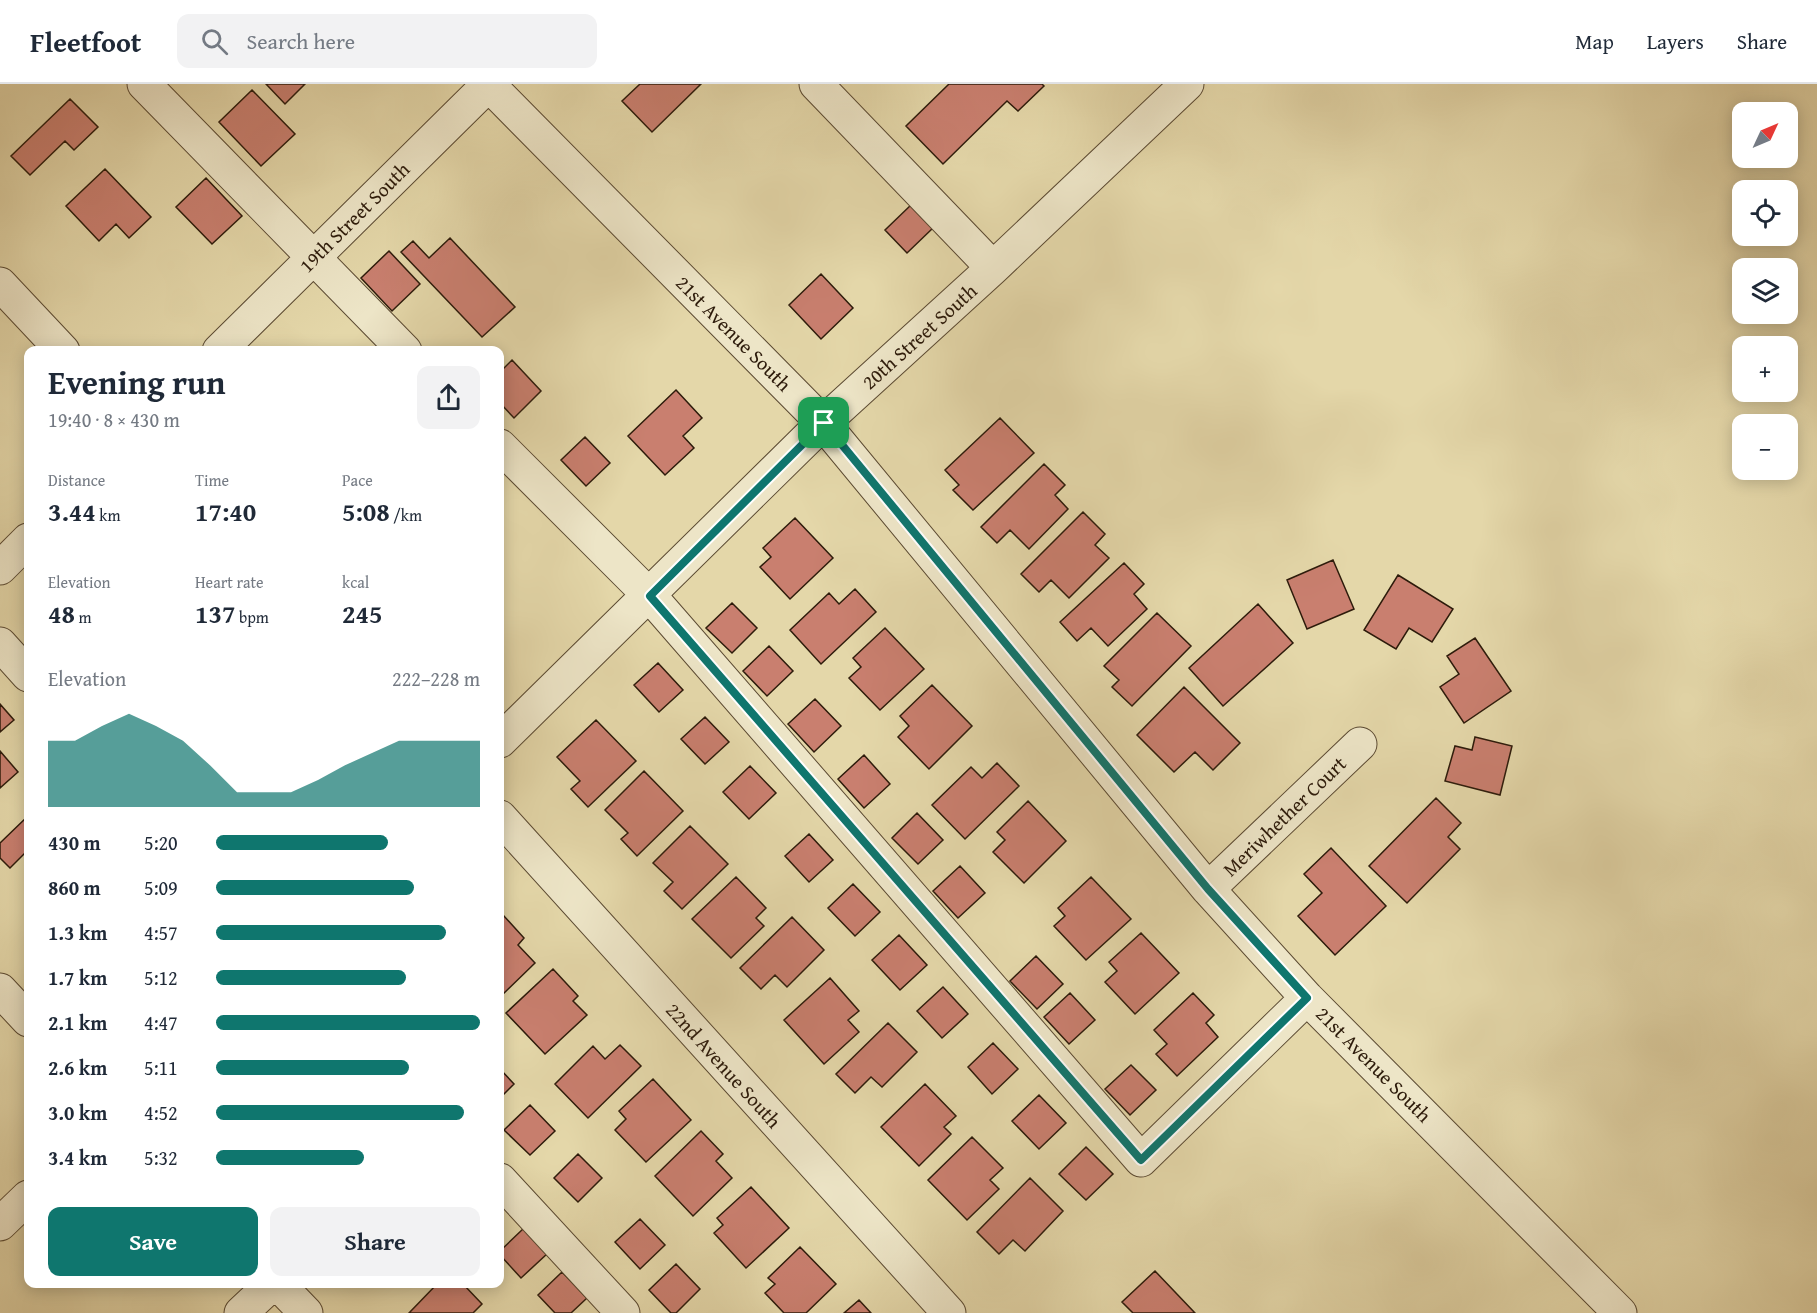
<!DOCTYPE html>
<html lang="en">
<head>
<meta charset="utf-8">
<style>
	:root { --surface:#fff; --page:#f2f2f3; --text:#1f2937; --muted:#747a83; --line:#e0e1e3; --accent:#0f766e }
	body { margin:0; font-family:"Gentium Book Plus",serif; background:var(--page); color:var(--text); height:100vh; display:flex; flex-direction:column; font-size:22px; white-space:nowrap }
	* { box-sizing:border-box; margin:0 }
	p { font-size:20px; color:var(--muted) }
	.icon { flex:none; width:33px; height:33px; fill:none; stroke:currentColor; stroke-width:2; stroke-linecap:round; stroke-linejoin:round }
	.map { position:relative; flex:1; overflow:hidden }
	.sheet { position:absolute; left:24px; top:262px; width:480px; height:942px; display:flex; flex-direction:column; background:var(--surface); border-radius:12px; box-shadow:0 3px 15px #0003 }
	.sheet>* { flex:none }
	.needle { width:39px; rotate:46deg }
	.buttons { position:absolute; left:1732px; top:18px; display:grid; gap:12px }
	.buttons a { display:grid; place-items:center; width:66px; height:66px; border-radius:12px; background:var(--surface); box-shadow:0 3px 15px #0003; font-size:30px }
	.pin { position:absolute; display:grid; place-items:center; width:51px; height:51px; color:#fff; margin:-26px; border-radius:12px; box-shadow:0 3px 9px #0006 }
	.round { display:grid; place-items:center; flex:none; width:63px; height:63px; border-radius:12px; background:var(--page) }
	.summary { display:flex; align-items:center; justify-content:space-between; height:102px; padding:0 24px }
	h1 { font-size:33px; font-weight:700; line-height:45px }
	.figures { display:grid; grid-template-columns:repeat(3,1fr); gap:9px; height:102px; padding:6px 24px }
	.figures div { display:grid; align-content:center }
	.figures b { font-size:26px; font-weight:700 }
	.figures small { font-size:16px; font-weight:400 }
	.figures p { font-size:16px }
	.chart { height:168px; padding:12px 24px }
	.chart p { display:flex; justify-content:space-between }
	.chart svg { width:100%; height:108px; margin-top:6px; fill:var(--accent); opacity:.7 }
	.primary-button { display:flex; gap:12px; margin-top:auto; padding:12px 24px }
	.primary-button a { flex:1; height:69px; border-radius:12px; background:var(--accent); color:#fff; font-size:24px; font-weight:700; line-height:69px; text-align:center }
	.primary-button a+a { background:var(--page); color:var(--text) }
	ul { padding:0 24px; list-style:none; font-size:20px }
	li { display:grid; grid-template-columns:96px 72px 1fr; align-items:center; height:45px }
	li i { height:15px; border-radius:8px; background:var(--accent) }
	header { display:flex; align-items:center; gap:36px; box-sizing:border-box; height:84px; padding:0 30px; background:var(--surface); border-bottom:2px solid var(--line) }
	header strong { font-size:28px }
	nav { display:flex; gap:33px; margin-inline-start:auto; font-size:21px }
	.search { width:420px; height:54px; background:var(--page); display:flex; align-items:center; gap:15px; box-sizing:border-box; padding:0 21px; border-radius:12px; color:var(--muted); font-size:22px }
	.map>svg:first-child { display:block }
</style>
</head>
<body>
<header>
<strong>Fleetfoot</strong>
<div class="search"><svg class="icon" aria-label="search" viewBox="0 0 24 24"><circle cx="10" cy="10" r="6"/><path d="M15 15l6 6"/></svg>Search here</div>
<nav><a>Map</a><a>Layers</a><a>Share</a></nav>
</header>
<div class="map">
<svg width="1817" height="1229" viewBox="0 0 1817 1229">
	<rect width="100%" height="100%" fill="#e4d7a9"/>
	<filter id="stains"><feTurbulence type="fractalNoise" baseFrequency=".00333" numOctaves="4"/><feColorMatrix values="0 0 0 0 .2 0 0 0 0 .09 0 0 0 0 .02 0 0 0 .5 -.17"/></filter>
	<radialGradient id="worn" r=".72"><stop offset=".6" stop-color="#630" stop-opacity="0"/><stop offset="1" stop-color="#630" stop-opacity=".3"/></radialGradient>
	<path fill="#c97f6f" stroke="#2d1b0b" stroke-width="1.5" d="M266 0H305L285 20Z
		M640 0H701L652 48 622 17Z
		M949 0H1042L1044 2 1018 27 1007 17 943 80 906 42Z
		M252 6 295 50 261 82 219 38Z
		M70 15 98 43 74 66 65 57 30 91 11 72Z
		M105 85 151 133 129 154 116 140 99 157 66 122Z
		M206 94 242 132 212 160 176 123Z
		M912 120 934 143 907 169 885 146Z
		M450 154 515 223 482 253 401 168 413 157 429 174Z
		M389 167 420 200 392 227 361 194Z
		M821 190 853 224 821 255 789 221Z
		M512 276 541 307 514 334 500 319V288Z
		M676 306 702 334 683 352 694 364 665 391 628 352Z
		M1000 334 1034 369 973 426 953 406 959 401 945 386Z
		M585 353 610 379 586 402 561 376Z
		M1044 380 1065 401 1055 411 1068 425 1029 465 1010 446 997 459 981 443Z
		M1083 428 1105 450 1095 461 1109 474 1069 514 1051 496 1039 508 1021 490Z
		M795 434 833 474 790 515 760 483 771 473 763 464Z
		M1333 476 1354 525 1307 545 1287 496Z
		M1124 479 1144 500 1134 510 1147 525 1108 562 1091 544 1077 557 1060 538Z
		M1398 491 1453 525 1432 558 1409 544 1396 565 1364 546Z
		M855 505 876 528 821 580 790 546 829 509 839 520Z
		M732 519 757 544 732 569 706 544Z
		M1258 520 1293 559 1223 622 1189 584Z
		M1157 529 1191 562 1132 622 1112 603 1119 596 1104 582Z
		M885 544 924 585 880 626 849 594 861 583 853 574Z
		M1475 554 1511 607 1464 639 1440 603 1459 590 1447 572Z
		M769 562 793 587 767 612 743 587Z
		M658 579 683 606 659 628 634 601Z
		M932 601 972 642 929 685 898 653 909 642 900 632Z
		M1184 603 1240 659 1213 686 1195 668 1174 688 1137 651Z
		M815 615 841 642 814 668 788 640Z
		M0 620 14 636 0 648Z
		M705 633 729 658 705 680 681 655Z
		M596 636 636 677 588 723 571 705 580 697 557 673Z
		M1475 653 1512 662 1500 711 1445 697 1455 662 1472 666Z
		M0 667 18 688 0 704Z
		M864 671 890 700 864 724 838 695Z
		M997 679 1019 702 965 755 932 721 971 683 982 694Z
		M750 682 776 709 749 735 723 708Z
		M644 687 683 727 637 772 621 755 628 749 605 726Z
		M1436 714 1461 739 1448 753 1460 765 1407 819 1369 782Z
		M1028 717 1066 757 1024 799 993 768 1005 756 997 748Z
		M917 729 943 756 918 780 892 754Z
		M28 732V766L10 784 0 774V759Z
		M690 742 728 780 682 825 664 807 673 798 653 779Z
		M809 750 833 776 809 798 785 772Z
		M1331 764 1386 822 1335 871 1298 832 1322 809 1304 790Z
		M960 782 985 809 958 834 933 807Z
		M736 793 766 824 756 834 764 842 731 874 692 835Z
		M1091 793 1131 835 1086 876 1054 842 1065 832 1058 824Z
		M853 800 880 828 855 852 828 824Z
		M503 831 524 854 518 861 535 879 500 913V834Z
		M792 833 824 866 787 903 775 891 761 905 740 884Z
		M1141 849 1179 889 1135 930 1105 898 1117 887 1109 878Z
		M899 851 927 881 900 906 872 876Z
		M1036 872 1063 900 1037 925 1010 897Z
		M553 885 578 912 573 917 587 931 545 970 506 929Z
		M830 894 859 927 848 936 859 948 824 980 784 936Z
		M943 903 968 930 942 954 917 927Z
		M1070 909 1095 936 1069 960 1044 933Z
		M1193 909 1214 931 1206 939 1218 953 1177 992 1156 970 1167 960 1154 946Z
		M888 939 917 968 882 1003 871 993 855 1009 836 990Z
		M993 959 1018 985 992 1010 968 983Z
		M620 961 641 982 588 1034 555 1000 593 962 605 975Z
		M1131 981 1156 1006 1130 1031 1105 1005Z
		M500 985 514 1000 500 1014Z
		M653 995 691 1036 646 1078 615 1046 626 1035 619 1027Z
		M925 1000 956 1032 944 1043 951 1050 919 1082 881 1043Z
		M1039 1011 1066 1039 1039 1065 1012 1037Z
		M530 1021 555 1047 530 1071 504 1046Z
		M701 1047 723 1070 716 1077 732 1094 693 1132 655 1092Z
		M972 1053 1003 1084 990 1096 999 1105 967 1136 928 1096Z
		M1086 1063 1113 1090 1086 1116 1059 1090Z
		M578 1070 602 1094 578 1118 554 1094Z
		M1030 1094 1063 1127 1025 1167 1013 1156 999 1170 977 1148Z
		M751 1103 789 1144 746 1184 714 1149 723 1141 717 1134Z
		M640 1135 665 1161 640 1185 615 1158Z
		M524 1144 548 1169 521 1194 500 1171V1167Z
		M800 1163 836 1200 806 1229H784L765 1209 775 1200 768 1194Z
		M676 1180 700 1205 676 1229H671L649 1206Z
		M1155 1187 1195 1229H1133L1122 1218Z
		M562 1188 587 1214 571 1229H555L538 1211Z
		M437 1200H463L482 1220 473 1229H409Z
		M859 1216 871 1229H844Z"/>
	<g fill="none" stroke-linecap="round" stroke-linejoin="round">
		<g stroke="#5b4a32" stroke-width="35">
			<path id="minor" d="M144 0 405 267
				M488 0 823 339 1208 805 1307 914 1620 1229
				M816 0 993 184
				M0 200 63 267
				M219 267 489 0
				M500 362 650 512 1141 1076 1307 914
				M0 484 28 456
				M0 560 28 591
				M500 657 823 339 993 184 1187 0
				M500 733 949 1229
				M1208 805 1360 660
				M0 906 28 936
				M500 1096 623 1229
				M0 1140 28 1113
				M278 1200 306 1229
				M241 1229 272 1200"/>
		</g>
		<use href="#minor" stroke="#ede5c7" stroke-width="33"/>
	</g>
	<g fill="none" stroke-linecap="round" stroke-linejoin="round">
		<g stroke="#fff" stroke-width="12">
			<path id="route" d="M824 339 1208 805 1307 914 1141 1076 650 512Z"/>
		</g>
		<use href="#route" stroke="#0f766e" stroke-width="8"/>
	</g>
	<g text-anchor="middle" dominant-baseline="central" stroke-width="6" stroke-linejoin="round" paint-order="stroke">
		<g font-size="20" fill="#2d1b0b" stroke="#ede5c7">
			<text transform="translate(354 133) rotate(-45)">19th Street South</text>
			<text transform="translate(734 249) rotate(45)">21st Avenue South</text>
			<text transform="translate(919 252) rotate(-42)">20th Street South</text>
			<text transform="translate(1284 732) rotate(-44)">Meriwhether Court</text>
			<text transform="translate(1374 980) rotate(45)">21st Avenue South</text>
			<text transform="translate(724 981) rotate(48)">22nd Avenue South</text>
		</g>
	</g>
	<rect width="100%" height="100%" filter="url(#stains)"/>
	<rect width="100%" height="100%" fill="url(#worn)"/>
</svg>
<div class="buttons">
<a><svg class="needle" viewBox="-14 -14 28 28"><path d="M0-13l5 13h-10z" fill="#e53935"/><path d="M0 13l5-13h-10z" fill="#747a83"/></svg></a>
<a><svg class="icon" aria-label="locate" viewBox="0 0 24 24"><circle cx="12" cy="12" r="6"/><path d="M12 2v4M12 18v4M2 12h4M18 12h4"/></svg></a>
<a><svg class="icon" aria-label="layers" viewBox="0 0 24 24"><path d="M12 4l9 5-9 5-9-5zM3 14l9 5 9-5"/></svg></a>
<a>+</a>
<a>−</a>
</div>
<div class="pin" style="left:824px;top:339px;background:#1e9e55"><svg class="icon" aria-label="arrive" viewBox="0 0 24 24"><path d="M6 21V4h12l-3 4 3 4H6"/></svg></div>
<section class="sheet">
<div class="summary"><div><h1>Evening run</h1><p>19:40 · 8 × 430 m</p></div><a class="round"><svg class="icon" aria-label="share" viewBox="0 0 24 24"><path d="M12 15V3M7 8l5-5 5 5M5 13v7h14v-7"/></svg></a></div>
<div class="figures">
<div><p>Distance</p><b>3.44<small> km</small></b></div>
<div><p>Time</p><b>17:40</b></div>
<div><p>Pace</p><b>5:08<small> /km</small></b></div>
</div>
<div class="figures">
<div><p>Elevation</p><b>48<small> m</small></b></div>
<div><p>Heart rate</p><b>137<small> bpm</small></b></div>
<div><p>kcal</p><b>245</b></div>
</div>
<div class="chart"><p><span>Elevation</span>222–228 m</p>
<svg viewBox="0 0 160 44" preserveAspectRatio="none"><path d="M0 44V17L10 17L20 11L30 6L40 11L50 17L60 27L70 38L80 38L90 38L100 33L110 27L120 22L130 17L140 17L150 17L160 17V44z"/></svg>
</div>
<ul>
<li><b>430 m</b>5:20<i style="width:65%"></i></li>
<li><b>860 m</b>5:09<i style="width:75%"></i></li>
<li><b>1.3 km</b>4:57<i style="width:87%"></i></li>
<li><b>1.7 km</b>5:12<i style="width:72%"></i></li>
<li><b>2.1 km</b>4:47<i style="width:100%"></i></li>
<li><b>2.6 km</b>5:11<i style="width:73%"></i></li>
<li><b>3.0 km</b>4:52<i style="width:94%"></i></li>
<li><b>3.4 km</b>5:32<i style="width:56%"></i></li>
</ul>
<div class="primary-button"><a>Save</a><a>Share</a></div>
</section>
</div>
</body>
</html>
